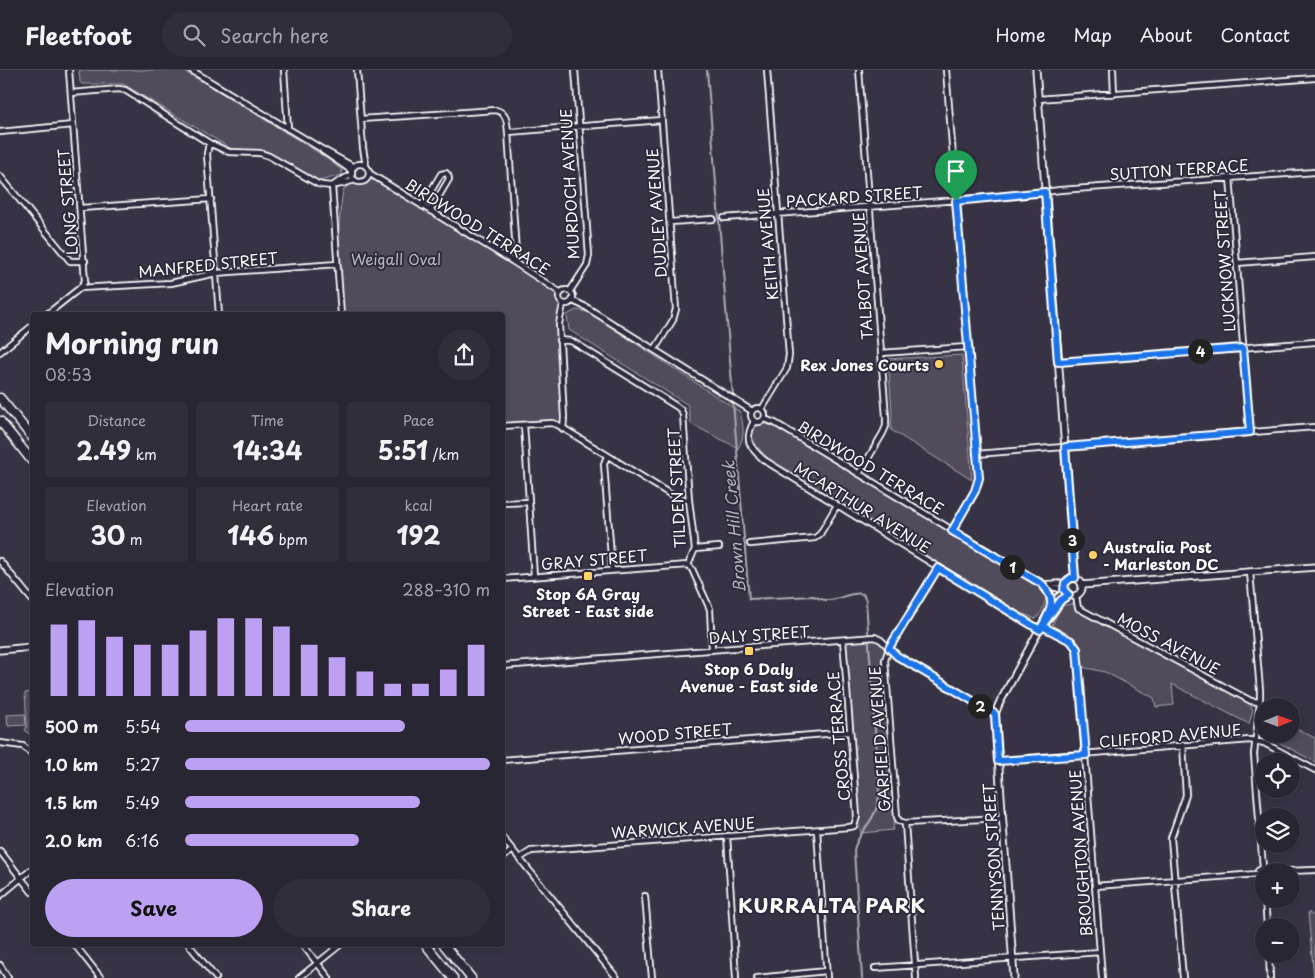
<!DOCTYPE html>
<html lang="en">
<head>
<meta charset="utf-8">
<style>
	:root { --surface:#292634; --page:#312e3c; --text:#f1f3f6; --muted:#a5a5ac; --line:#45434f; --accent:#bca0f2 }
	body { margin:0; font-family:"Playpen Sans",sans-serif; background:var(--page); color:var(--text); height:100vh; display:flex; flex-direction:column; font-size:19px; white-space:nowrap }
	* { box-sizing:border-box; margin:0 }
	p { font-size:16px; color:var(--muted) }
	.icon { flex:none; width:28px; height:28px; fill:none; stroke:currentColor; stroke-width:2; stroke-linecap:round; stroke-linejoin:round }
	.map { position:relative; flex:1; overflow:hidden }
	.sheet { position:absolute; left:30px; top:242px; width:475px; height:635px; display:flex; flex-direction:column; background:var(--surface); border-radius:5px; box-shadow:0 2px 8px #0003,0 0 0 1px var(--line) }
	.sheet>* { flex:none }
	.needle { width:32px; rotate:89deg }
	.fabs { position:absolute; left:1255px; top:628px; display:grid; gap:10px }
	.fabs a { display:grid; place-items:center; width:45px; height:45px; border-radius:50%; background:var(--surface); box-shadow:0 2px 8px #0003,0 0 0 1px var(--line); font-size:25px }
	.pin { position:absolute; display:grid; place-items:center; width:42px; height:42px; color:#fff; margin:-51px -21px; border-radius:50% 50% 50% 0; rotate:-45deg; box-shadow:0 0 5px #0007 }
	.pin .icon { rotate:45deg }
	.km { position:absolute; width:25px; height:25px; margin:-12px; border-radius:50%; background:#222; color:#fff; font-size:14px; line-height:25px; text-align:center }
	.round { display:grid; place-items:center; flex:none; width:52px; height:52px; border-radius:26px; background:var(--page) }
	.summary { display:flex; align-items:center; justify-content:space-between; height:85px; padding:0 15px }
	h1 { font-size:28px; font-weight:700; line-height:38px }
	.stats { display:grid; grid-template-columns:repeat(3,1fr); gap:8px; height:85px; padding:5px 15px }
	.stats div { display:grid; align-content:center; border-radius:5px; background:var(--page); text-align:center }
	.stats b { font-size:25px; font-weight:700 }
	.stats small { font-size:14px; font-weight:400 }
	.stats p { font-size:14px }
	.chart { height:140px; padding:10px 15px }
	.chart p { display:flex; justify-content:space-between }
	.chart svg { width:100%; height:90px; margin-top:5px; stroke:var(--accent); stroke-width:6 }
	.primary-button { display:flex; gap:10px; margin-top:auto; padding:10px 15px }
	.primary-button a { flex:1; height:58px; border-radius:30px; background:var(--accent); color:#111; font-size:20px; font-weight:700; line-height:58px; text-align:center }
	.primary-button a+a { background:var(--page); color:var(--text) }
	ul { padding:0 15px; list-style:none; font-size:16px }
	li { display:grid; grid-template-columns:80px 60px 1fr; align-items:center; height:38px }
	li i { height:12px; border-radius:6px; background:var(--accent) }
	header { display:flex; align-items:center; gap:30px; box-sizing:border-box; height:70px; padding:0 25px; background:var(--surface); border-bottom:1px solid var(--line) }
	header strong { font-size:24px }
	nav { display:flex; gap:28px; margin-inline-start:auto; font-size:18px }
	.search { width:350px; height:45px; background:var(--page); display:flex; align-items:center; gap:12px; box-sizing:border-box; padding:0 18px; border-radius:28px; color:var(--muted); font-size:19px }
	.map>svg:first-child { display:block }
</style>
</head>
<body>
<header>
<strong>Fleetfoot</strong>
<div class="search"><svg class="icon" aria-label="search" viewBox="0 0 24 24"><circle cx="10" cy="10" r="6"/><path d="M15 15l6 6"/></svg>Search here</div>
<nav><a>Home</a><a>Map</a><a>About</a><a>Contact</a></nav>
</header>
<div class="map">
<svg width="1315" height="908" viewBox="0 0 1315 908">
	<rect width="100%" height="100%" fill="#373345"/>
	<filter id="ink" filterUnits="userSpaceOnUse"><feTurbulence type="fractalNoise" baseFrequency=".02" numOctaves="2"/><feDisplacementMap in="SourceGraphic" scale="10" xChannelSelector="R" yChannelSelector="G"/><feConvolveMatrix kernelMatrix="1 2 1 2 8 2 1 2 1" color-interpolation-filters="sRGB"/></filter>
	<g filter="url(#ink)">
		<path fill="#514c5c" stroke="#a8a6ae" d="M79 0H181L205 13 319 83 342 100V105L319 111 267 81 232 79 123 14H82L80 12Z
			M367 109 383 112 561 223 559 229 563 234 559 254 563 359 552 353 503 357 502 245H341C338 203 336 162 343 120L355 110 360 112Z
			M576 240 588 242 740 342C743 354 746 367 738 378L691 354 688 335 569 260 567 245Z
			M962 285 972 410 891 360 892 342 888 289Z
			M766 354 775 357 1046 520C1047 531 1043 541 1036 549L1019 542 770 390C760 381 737 357 766 354Z
			M1074 533 1075 539 1080 543 1249 633 1253 640 1249 654 1172 614 1174 635 1156 637 1154 628 1105 602 1082 597 1080 577 1077 572 1052 555 1062 536Z
			M878 568 889 578 885 590 896 741 893 760 861 763 857 746 843 570Z
			M32 622V667L25 660 27 656 25 623Z
			M1262 641H1264V664H1291V656L1315 668V692L1260 662Z
			M25 644 26 655 8 656 7 645Z
			M1308 842 1315 847V908H1314Z"/>
		<g fill="none" stroke-linecap="round" stroke-linejoin="round">
			<path stroke="#adabb2" stroke-width="2" d="M707 0 733 327
				M733 332 749 529 814 526C818 528 822 530 826 530 839 531 850 521 863 524L866 531 879 716C879 726 879 735 874 744 868 757 857 766 854 780L862 908"/>
			<g stroke="#fff" stroke-width="8">
				<path id="minor" d="M191 0 320 78 354 97
					M284 0 288 59
					M357 0 363 78 366 96
					M946 0 979 408 975 421 952 461
					M1113 0 1114 24
					M71 23 119 19 125 20 209 73 229 82 260 83 269 86 318 114C331 118 342 114 355 110
					M1038 29 1315 8
					M361 49 496 40C507 43 507 52 508 62L516 183 512 191
					M0 62 73 55
					M508 62 662 50
					M209 73 207 84 219 245
					M323 81 352 101
					M351 103a9 9 0 1 1 18 0a9 9 0 1 1-18 0Z
					M369 103 512 191 561 223
					M0 106 70 191H85
					M1230 107 1250 362
					M335 114 352 104
					M332 116 341 245
					M422 136 441 104 446 103 448 105 449 109 430 141
					M81 138 211 129
					M724 148 1022 125 1060 120 1315 102
					M670 152 713 149
					M1237 193 1315 187
					M80 218 171 213 216 203 337 194
					M559 227a7 7 0 1 1 14 0a7 7 0 1 1-14 0Z
					M570 221 587 195 589 185 575 0
					M573 231 586 237 752 341
					M563 234 559 254 564 348 563 359
					M46 245 80 218 85 211 69 0
					M559 270 571 271 578 275 676 336 681 340 683 345 689 430 695 479 688 495 692 499 710 539 712 580
					M655 279 673 250 676 239 658 0
					M0 282 32 256
					M881 283 967 277
					M1058 292 1315 272
					M751 345a7 7 0 1 1 14 0a7 7 0 1 1-14 0Z
					M762 339 787 298 789 285 767 0
					M765 349 775 353 1035 510 1048 516 1064 520
					M754 351C744 370 749 377 764 390L1040 560
					M524 355 534 507
					M502 356 552 353 558 355 678 429 689 430
					M976 384 1315 357
					M607 386 604 394 612 500
					M859 404 883 363 886 356V347L859 0
					M502 433 528 432
					M750 474 815 468 820 464 837 435
					M695 479 719 477
					M0 491 32 530
					M938 498 889 578 885 590 897 747 899 751 905 753 1002 748
					M1250 502 1260 620V632L1254 684 1263 798
					M502 509 688 495
					M1048 514 1065 513
					M1076 526 1078 538 1251 631 1260 632
					M1042 556 1071 571 1077 579 1102 908
					M502 596 875 567 881 570 897 586 995 644
					M0 673 23 676 32 684
					M1183 675 1186 725 1171 768 1183 908
					M502 690 850 662
					M998 691 1250 670 1264 673 1315 700
					M905 753 916 908
					M817 760 827 908
					M727 766 736 908
					M502 767 617 908
					M0 781 32 822
					M502 788 513 780
					M520 788 531 781 849 757 854 756 857 746 843 570
					M1288 801 1315 800
					M1264 809 1259 806 1258 801 1263 798 1268 801
					M1095 816 1258 804
					M0 826 32 799
					M645 826 652 908
					M1265 829 1267 856
					M75 875 101 908
					M189 875 216 908
					M303 875 329 908
					M1269 884 1270 908
					M0 895 8 908
					M875 898 1100 882
					M299 908 340 875
					M757 908 826 901"/>
			</g>
			<g stroke="#fff" stroke-width="9">
				<path id="tertiary" d="M1036 0 1075 508
					M1064 517a9 9 0 1 1 18 0a9 9 0 1 1-18 0Z
					M1042 514 1051 526 1052 536
					M1082 515 1315 497
					M1047 551 1061 530 1069 525
					M0 580 32 577
					M1014 908 995 644 999 634 1056 529 1065 522"/>
			</g>
			<g stroke="#fff" stroke-width="11">
				<path id="trunk" d="M0 328 32 367
					M0 351 32 391
					M426 875 453 908
					M444 875 471 908"/>
			</g>
			<use href="#minor" stroke="#2f2a3d" stroke-width="4.5"/>
			<use href="#tertiary" stroke="#2f2a3d" stroke-width="5.5"/>
			<use href="#trunk" stroke="#2f2a3d" stroke-width="8"/>
		</g>
	</g>
	<g fill="none" stroke-linecap="round" stroke-linejoin="round" filter="url(#ink)">
		<g stroke="#fff" stroke-width="10">
			<path id="route" d="M956 131 979 408 975 421 952 461 1042 514C1058 531 1050 541 1040 560L938 498 889 578 897 586 995 644 998 691 1086 685 1077 579 1071 571 1042 556 1061 530 1069 525 1064 520 1065 513 1071 508H1075L1065 377 1250 362 1243 278 1058 292 1045 122 956 131"/>
		</g>
		<use href="#route" stroke="#1a73e8" stroke-width="6"/>
	</g>
	<g fill="#ffd166" stroke="#2f2a3d" stroke-width="2">
		<circle cx="939" cy="294" r="5"/>
		<circle cx="1093" cy="485" r="5"/>
		<rect x="583" y="501" width="10" height="10" rx="2.5"/>
		<rect x="744" y="576" width="10" height="10" rx="2.5"/>
	</g>
	<g text-anchor="middle" dominant-baseline="central" stroke-width="4" stroke-linejoin="round" paint-order="stroke">
		<g font-size="15" fill="#fff" stroke="#2f2a3d">
			<text transform="translate(1179 99) rotate(-4)">SUTTON TERRACE</text>
			<text transform="translate(569 114) rotate(-93)">MURDOCH AVENUE</text>
			<text transform="translate(854 126) rotate(-4)">PACKARD STREET</text>
			<text transform="translate(67 132) rotate(-95)">LONG STREET</text>
			<text transform="translate(656 143) rotate(-94)">DUDLEY AVENUE</text>
			<text transform="translate(478 156) rotate(32)">BIRDWOOD TERRACE</text>
			<text transform="translate(767 174) rotate(-95)">KEITH AVENUE</text>
			<text transform="translate(1224 191) rotate(-94)">LUCKNOW STREET</text>
			<text transform="translate(208 194) rotate(-6)">MANFRED STREET</text>
			<text transform="translate(862 206) rotate(-94)">TALBOT AVENUE</text>
			<text transform="translate(871 397) rotate(31)">BIRDWOOD TERRACE</text>
			<text transform="translate(676 418) rotate(-93)">TILDEN STREET</text>
			<text transform="translate(863 437) rotate(32)">MCARTHUR AVENUE</text>
			<text transform="translate(594 489) rotate(-5)">GRAY STREET</text>
			<text transform="translate(759 564) rotate(-4)">DALY STREET</text>
			<text transform="translate(1169 573) rotate(28)">MOSS AVENUE</text>
			<text transform="translate(675 663) rotate(-5)">WOOD STREET</text>
			<text transform="translate(1170 665) rotate(-5)">CLIFFORD AVENUE</text>
			<text transform="translate(838 666) rotate(-95)">CROSS TERRACE</text>
			<text transform="translate(879 669) rotate(-94)">GARFIELD AVENUE</text>
			<text transform="translate(683 757) rotate(-4)">WARWICK AVENUE</text>
			<text transform="translate(1080 783) rotate(-94)">BROUGHTON AVENUE</text>
			<text transform="translate(993 787) rotate(-94)">TENNYSON STREET</text>
		</g>
		<g font-size="15" fill="#b9b7be" stroke="#2f2a3d">
			<text x="396" y="188">Weigall Oval</text>
		</g>
		<g font-size="15" font-weight="bold" fill="#fff" stroke="#2f2a3d">
			<text x="929" y="294" text-anchor="end">Rex Jones Courts</text>
			<text x="1103" y="476" text-anchor="start">Australia Post<tspan x="1103" dy="17">- Marleston DC</tspan></text>
			<text x="588" y="523">Stop 6A Gray<tspan x="588" dy="17">Street - East side</tspan></text>
			<text x="749" y="598">Stop 6 Daly<tspan x="749" dy="17">Avenue - East side</tspan></text>
		</g>
		<g font-size="16" font-style="italic" fill="#b4b2b9" stroke="#2f2a3d">
			<text transform="translate(733 457) rotate(-95)">Brown Hill Creek</text>
		</g>
		<g font-size="20" font-weight="bold" letter-spacing="1" fill="#fff" stroke="#2f2a3d">
			<text x="832" y="835">KURRALTA PARK</text>
		</g>
	</g>
</svg>
<div class="fabs">
<a><svg class="needle" viewBox="-14 -14 28 28"><path d="M0-13l5 13h-10z" fill="#e53935"/><path d="M0 13l5-13h-10z" fill="#a5a5ac"/></svg></a>
<a><svg class="icon" aria-label="locate" viewBox="0 0 24 24"><circle cx="12" cy="12" r="6"/><path d="M12 2v4M12 18v4M2 12h4M18 12h4"/></svg></a>
<a><svg class="icon" aria-label="layers" viewBox="0 0 24 24"><path d="M12 4l9 5-9 5-9-5zM3 14l9 5 9-5"/></svg></a>
<a>+</a>
<a>−</a>
</div>
<div class="pin" style="left:956px;top:131px;background:#1e9e55"><svg class="icon" aria-label="arrive" viewBox="0 0 24 24"><path d="M6 21V4h12l-3 4 3 4H6"/></svg></div>
<b class="km" style="left:1012px;top:497px">1</b>
<b class="km" style="left:980px;top:636px">2</b>
<b class="km" style="left:1072px;top:470px">3</b>
<b class="km" style="left:1200px;top:281px">4</b>
<section class="sheet">
<div class="summary"><div><h1>Morning run</h1><p>08:53</p></div><a class="round"><svg class="icon" aria-label="share" viewBox="0 0 24 24"><path d="M12 15V3M7 8l5-5 5 5M5 13v7h14v-7"/></svg></a></div>
<div class="stats">
<div><p>Distance</p><b>2.49<small> km</small></b></div>
<div><p>Time</p><b>14:34</b></div>
<div><p>Pace</p><b>5:51<small> /km</small></b></div>
</div>
<div class="stats">
<div><p>Elevation</p><b>30<small> m</small></b></div>
<div><p>Heart rate</p><b>146<small> bpm</small></b></div>
<div><p>kcal</p><b>192</b></div>
</div>
<div class="chart"><p><span>Elevation</span>288–310 m</p>
<svg viewBox="0 0 160 44" preserveAspectRatio="none"><path d="M5 44V9M15 44V7M25 44V15M35 44V19M45 44V19M55 44V12M65 44V6M75 44V6M85 44V10M95 44V19M105 44V25M115 44V32M125 44V38M135 44V38M145 44V31M155 44V19"/></svg>
</div>
<ul>
<li><b>500 m</b>5:54<i style="width:72%"></i></li>
<li><b>1.0 km</b>5:27<i style="width:100%"></i></li>
<li><b>1.5 km</b>5:49<i style="width:77%"></i></li>
<li><b>2.0 km</b>6:16<i style="width:57%"></i></li>
</ul>
<div class="primary-button"><a>Save</a><a>Share</a></div>
</section>
</div>
</body>
</html>
